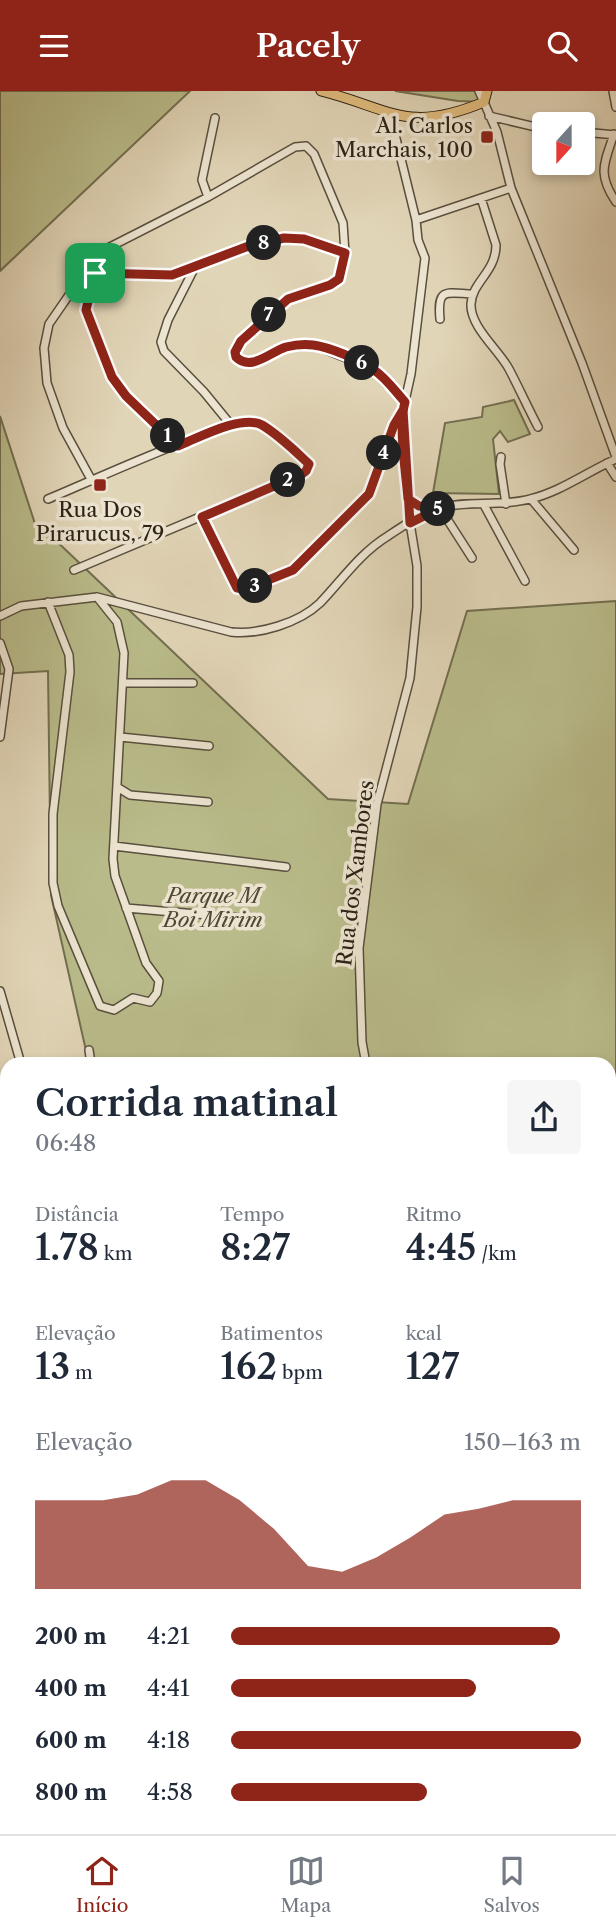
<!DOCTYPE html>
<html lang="pt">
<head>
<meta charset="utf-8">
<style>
	:root { --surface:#fff; --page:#f6f6f7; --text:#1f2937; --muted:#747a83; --line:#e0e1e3; --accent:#8f2418 }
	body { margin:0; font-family:"Libre Caslon Text",serif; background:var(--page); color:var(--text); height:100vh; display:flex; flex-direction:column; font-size:26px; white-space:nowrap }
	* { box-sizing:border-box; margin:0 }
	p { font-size:23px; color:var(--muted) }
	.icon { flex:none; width:38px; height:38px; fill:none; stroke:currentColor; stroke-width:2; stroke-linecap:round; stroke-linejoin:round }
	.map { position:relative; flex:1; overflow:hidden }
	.drawer { position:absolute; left:0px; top:966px; width:616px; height:777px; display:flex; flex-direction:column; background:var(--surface); border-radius:21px 21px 0 0; box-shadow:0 4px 10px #0003 }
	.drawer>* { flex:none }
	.needle { width:46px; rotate:201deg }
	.fabs { position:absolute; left:532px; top:21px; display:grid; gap:14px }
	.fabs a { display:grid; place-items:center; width:63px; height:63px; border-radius:7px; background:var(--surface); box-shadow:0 4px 10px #0003; font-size:35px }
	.pin { position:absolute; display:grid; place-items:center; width:60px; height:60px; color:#fff; margin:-30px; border-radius:14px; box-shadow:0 4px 10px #0006 }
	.km { position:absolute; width:35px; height:35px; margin:-18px; border-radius:50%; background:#222; color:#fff; font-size:19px; line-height:35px; text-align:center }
	.round { display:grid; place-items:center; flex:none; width:74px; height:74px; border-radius:7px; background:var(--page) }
	.summary { display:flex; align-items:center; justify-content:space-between; height:119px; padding:0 35px }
	h1 { font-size:38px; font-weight:600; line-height:52px }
	.stats { display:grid; grid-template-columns:repeat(3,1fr); gap:10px; height:119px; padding:7px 35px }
	.stats div { display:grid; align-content:center }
	.stats b { font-size:35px; font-weight:600 }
	.stats small { font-size:19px; font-weight:400 }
	.stats p { font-size:19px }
	.chart { height:196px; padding:14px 35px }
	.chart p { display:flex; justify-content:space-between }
	.chart svg { width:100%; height:126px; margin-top:7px; fill:var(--accent); opacity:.7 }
	ul { padding:0 35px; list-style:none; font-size:23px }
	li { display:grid; grid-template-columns:112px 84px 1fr; align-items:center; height:52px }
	li i { height:18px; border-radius:9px; background:var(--accent) }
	header { display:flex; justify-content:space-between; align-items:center; height:91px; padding:0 35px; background:var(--accent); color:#fff; font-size:32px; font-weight:600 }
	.menu { display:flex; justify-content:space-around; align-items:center; height:98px; border-top:2px solid var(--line); background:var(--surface); font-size:19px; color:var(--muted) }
	.menu a { display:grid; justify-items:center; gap:4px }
	.menu .current { color:var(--accent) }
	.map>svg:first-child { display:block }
</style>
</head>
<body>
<header><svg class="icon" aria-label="menu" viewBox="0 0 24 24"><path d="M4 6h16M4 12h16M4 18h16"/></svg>Pacely<svg class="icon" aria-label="search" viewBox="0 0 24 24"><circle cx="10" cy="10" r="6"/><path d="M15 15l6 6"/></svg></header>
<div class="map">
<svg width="616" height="1743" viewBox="0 0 616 1743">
	<rect width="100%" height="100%" fill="#e1d5b7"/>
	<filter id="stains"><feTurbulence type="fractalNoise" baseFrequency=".00286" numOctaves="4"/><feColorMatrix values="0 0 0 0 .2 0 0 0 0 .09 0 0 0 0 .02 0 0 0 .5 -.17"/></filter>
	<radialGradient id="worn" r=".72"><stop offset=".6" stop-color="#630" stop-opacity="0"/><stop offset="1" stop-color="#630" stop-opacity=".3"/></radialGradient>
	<path fill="#b9bb8a" stroke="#726e50" stroke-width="2" d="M0 0H190L0 180Z
		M395 0H480L484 11 458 10Z
		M514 309 530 343 508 351 500 340 493 348 499 403 433 402 445 332 482 326 483 316Z
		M0 325 38 442 51 445 328 708 408 713 467 520 616 510V1162L609 1174V973H89L51 804 48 580 0 583Z"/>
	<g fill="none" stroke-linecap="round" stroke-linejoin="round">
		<g stroke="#594f3e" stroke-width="10">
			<path id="minor" d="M479 0 497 41 511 97 582 272 616 366
				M613 0 616 16
				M489 25 544 38
				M583 41 616 44
				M614 43C604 73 597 83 616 111
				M208 106 202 89 215 27
				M481 107 496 154C496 181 472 191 471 213 470 236 499 259 509 278 519 297 528 317 538 336
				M416 129 511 97
				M194 178 168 229 161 251 164 260 204 301 231 334
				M85 181 172 184 246 156 284 147 304 148 345 162
				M95 182 86 219 112 286 126 305 178 355
				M440 228C437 196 446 202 473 203
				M501 366 500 373 506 413
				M607 372 616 386
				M92 390 63 337 47 292 44 257 49 233 98 162 208 106 295 56 306 55 314 63 343 132 345 162 341 184 339 188 330 194 288 208 241 250 235 261 236 266 243 272H251L269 265 283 257 314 254 371 277 405 311
				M48 408C80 395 230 326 254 331 274 336 294 360 309 373L302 383 74 479
				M408 408 419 415 440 417 472 467
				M531 408 574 459
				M484 414 525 490
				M202 426 237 497C251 501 287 484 298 475L369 403 394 334 402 321
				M48 511 69 564 70 581 53 723V792L58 815 100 915 114 919 133 907 150 911 157 902 159 890 146 872 115 785 113 768 124 562 117 531 97 506
				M0 525 21 515 97 506 231 541C259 544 299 532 320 512 342 489 360 462 388 445 403 435 422 422 440 417 466 409 501 416 530 408 560 401 587 381 616 368
				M0 552 9 578 0 646
				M123 592H193
				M120 646 209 655
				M117 696 130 704 208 711
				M114 755 286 776
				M126 817 244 827
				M0 900 21 973
				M89 959 91 973
				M366 973 362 951 359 857 377 713 410 587 417 516V475L410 432 403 319 411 283 425 167 418 149 416 129 390 23
				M0 1173 7 1170
				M609 1248 615 1245
				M0 1272 7 1267
				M609 1301H616
				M0 1389 7 1392
				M609 1479 616 1483
				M609 1510 616 1534
				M0 1532 7 1502
				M0 1592 7 1589
				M609 1685 616 1683
				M0 1691 7 1681
				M609 1732 616 1730
				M159 1736 184 1741 205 1736
				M278 1736 279 1743
				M337 1736 339 1743
				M386 1736 388 1743
				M478 1736 484 1743
				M521 1736 522 1743
				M548 1736 550 1743
				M17 1743 20 1736
				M457 1743 463 1736"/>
		</g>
		<g stroke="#2c2215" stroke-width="11">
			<path id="major" d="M321 0C392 18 407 43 484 11L487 0
				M609 1338 616 1327
				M0 1715 7 1704"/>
		</g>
		<use href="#minor" stroke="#ece4d0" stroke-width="7"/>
		<use href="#major" stroke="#e0ba7c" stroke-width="9"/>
	</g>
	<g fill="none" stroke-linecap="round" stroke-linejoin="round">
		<g stroke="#fff" stroke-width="14">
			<path id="route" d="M95 182 86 219 112 286 126 305 178 355C198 347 242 323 262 334 279 344 295 360 309 373L306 380 302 383 202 426 237 497 246 498 293 479 369 403 394 334 403 319 410 432 440 417 419 415 408 408C406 381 398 336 405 311 395 300 386 287 374 279 361 269 329 256 313 254 305 253 294 254 286 256 270 261 251 281 236 266L235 261 241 250 288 208 330 194 339 188 345 162 304 148 284 147 246 156 172 184 95 182"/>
		</g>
		<use href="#route" stroke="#8f2418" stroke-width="9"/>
	</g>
	<g fill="#8f2418" stroke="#ece4d0" stroke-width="2.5">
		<rect x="480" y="39" width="14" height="14" rx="3.5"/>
		<rect x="93" y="387" width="14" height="14" rx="3.5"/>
	</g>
	<g text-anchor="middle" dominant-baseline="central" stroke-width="7" stroke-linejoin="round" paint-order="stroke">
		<g font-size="21" fill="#2c2215" stroke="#ece4d0" text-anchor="end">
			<text x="473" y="34">Al. Carlos<tspan x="473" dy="24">Marchais, 100</tspan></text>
			<text x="100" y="418" text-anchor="middle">Rua Dos<tspan x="100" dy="24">Pirarucus, 79</tspan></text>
		</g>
		<g font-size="21" fill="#2c2215" stroke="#ece4d0">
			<text transform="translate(355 782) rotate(-83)">Rua dos Xambores</text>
		</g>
		<g font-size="21" font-style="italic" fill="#4f4832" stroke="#ece4d0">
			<text x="213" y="804">Parque M<tspan x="213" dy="24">Boi Mirim</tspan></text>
		</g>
	</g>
	<rect width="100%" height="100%" filter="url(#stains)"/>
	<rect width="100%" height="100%" fill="url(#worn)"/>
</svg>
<div class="fabs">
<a><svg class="needle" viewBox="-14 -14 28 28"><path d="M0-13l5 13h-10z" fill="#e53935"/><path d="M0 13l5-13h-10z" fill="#747a83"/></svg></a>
</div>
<div class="pin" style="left:95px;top:182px;background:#1e9e55"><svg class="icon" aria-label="arrive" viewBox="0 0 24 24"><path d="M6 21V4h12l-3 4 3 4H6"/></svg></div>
<b class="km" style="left:168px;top:345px">1</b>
<b class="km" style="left:288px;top:389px">2</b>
<b class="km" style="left:255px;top:495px">3</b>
<b class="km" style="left:384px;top:362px">4</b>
<b class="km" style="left:438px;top:418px">5</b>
<b class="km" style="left:362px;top:272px">6</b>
<b class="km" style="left:269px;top:224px">7</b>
<b class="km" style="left:264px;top:152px">8</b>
<section class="drawer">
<div class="summary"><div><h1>Corrida matinal</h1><p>06:48</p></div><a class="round"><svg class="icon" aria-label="share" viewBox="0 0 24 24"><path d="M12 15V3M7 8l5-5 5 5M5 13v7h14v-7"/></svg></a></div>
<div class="stats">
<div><p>Distância</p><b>1.78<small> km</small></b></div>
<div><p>Tempo</p><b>8:27</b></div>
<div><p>Ritmo</p><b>4:45<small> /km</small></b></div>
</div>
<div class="stats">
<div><p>Elevação</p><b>13<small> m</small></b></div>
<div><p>Batimentos</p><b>162<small> bpm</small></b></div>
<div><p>kcal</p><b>127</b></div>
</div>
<div class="chart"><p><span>Elevação</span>150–163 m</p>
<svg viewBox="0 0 160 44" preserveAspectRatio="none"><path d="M0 44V13L10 13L20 13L30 11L40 6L50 6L60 13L70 23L80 36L90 38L100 33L110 26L120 18L130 16L140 13L150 13L160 13V44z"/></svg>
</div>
<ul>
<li><b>200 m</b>4:21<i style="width:94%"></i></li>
<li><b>400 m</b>4:41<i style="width:70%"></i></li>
<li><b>600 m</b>4:18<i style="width:100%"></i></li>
<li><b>800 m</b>4:58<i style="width:56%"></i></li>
</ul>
</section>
</div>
<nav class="menu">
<a class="current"><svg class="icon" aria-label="home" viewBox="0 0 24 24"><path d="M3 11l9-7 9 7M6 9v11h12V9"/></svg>Início</a>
<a><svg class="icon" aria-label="map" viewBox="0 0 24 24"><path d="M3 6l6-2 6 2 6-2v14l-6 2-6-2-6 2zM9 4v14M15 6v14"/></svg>Mapa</a>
<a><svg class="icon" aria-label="saved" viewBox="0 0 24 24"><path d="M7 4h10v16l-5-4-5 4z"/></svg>Salvos</a>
</nav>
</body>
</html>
